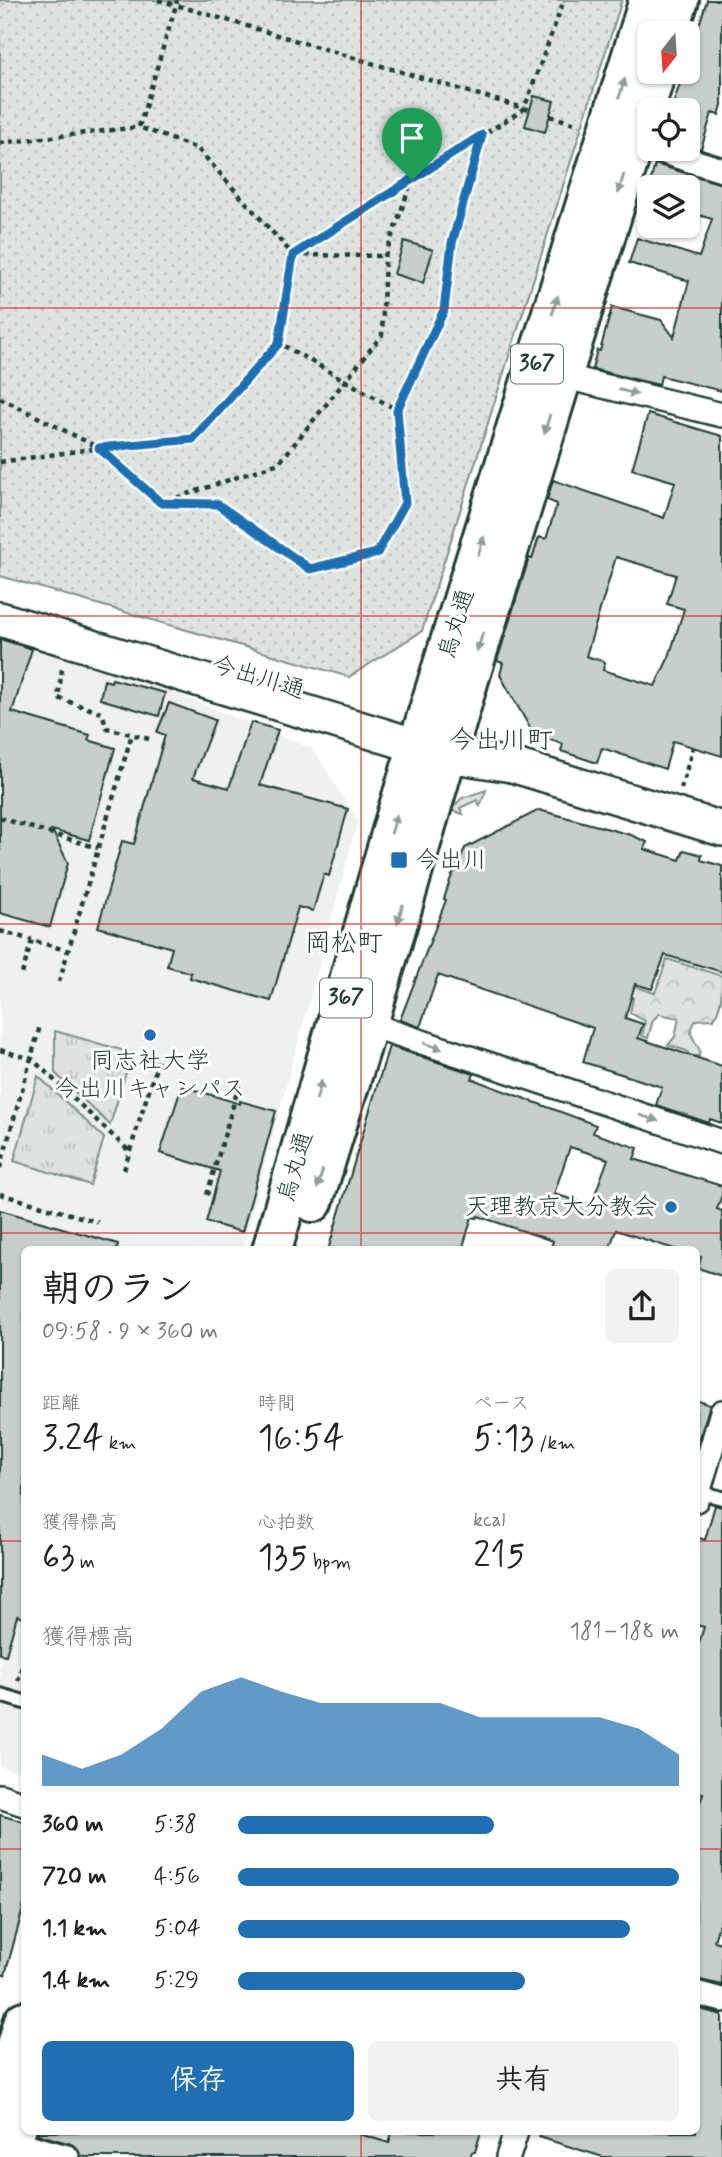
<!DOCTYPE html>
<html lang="ja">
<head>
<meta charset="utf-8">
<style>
	:root { --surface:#fff; --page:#f2f2f2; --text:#222; --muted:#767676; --accent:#1f6fb2 }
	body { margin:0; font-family:Mynerve,"Klee One",sans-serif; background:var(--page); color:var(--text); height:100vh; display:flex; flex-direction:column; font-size:26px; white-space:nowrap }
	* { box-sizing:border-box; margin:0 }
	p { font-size:23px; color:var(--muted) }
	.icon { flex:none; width:38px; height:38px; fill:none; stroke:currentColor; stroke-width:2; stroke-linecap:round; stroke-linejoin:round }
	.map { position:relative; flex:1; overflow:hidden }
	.panel { position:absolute; left:21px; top:1246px; width:679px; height:889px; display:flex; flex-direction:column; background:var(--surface); border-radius:10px; box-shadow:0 2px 5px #0004 }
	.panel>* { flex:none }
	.needle { width:46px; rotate:197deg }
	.tools { position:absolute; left:637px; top:21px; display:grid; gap:14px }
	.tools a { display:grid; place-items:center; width:63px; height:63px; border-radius:10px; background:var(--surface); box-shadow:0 2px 5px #0004; font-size:35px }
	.pin { position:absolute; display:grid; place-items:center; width:60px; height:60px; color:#fff; margin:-72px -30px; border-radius:50% 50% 50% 0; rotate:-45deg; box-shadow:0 0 7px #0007 }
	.pin .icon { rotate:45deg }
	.round { display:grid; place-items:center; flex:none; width:74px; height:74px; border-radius:10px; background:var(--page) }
	.head { display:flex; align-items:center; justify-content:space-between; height:119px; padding:0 21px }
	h1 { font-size:38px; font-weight:600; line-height:52px }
	.stats { display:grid; grid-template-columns:repeat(3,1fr); gap:10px; height:119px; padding:7px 21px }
	.stats div { display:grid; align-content:center }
	.stats b { font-size:35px; font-weight:600 }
	.stats small { font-size:19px; font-weight:400 }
	.stats p { font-size:19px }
	.chart { height:196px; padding:14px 21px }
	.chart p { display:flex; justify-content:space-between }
	.chart svg { width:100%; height:126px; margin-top:7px; fill:var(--accent); opacity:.7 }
	.action { display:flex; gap:14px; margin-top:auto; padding:14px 21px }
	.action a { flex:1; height:80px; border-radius:10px; background:var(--accent); color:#fff; font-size:28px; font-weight:600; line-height:80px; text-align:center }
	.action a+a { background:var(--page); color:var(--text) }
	ul { padding:0 21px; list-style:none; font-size:23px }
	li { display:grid; grid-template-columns:112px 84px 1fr; align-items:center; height:52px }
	li i { height:18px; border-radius:9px; background:var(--accent) }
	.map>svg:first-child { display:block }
</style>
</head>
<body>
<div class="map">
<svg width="722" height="2157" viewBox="0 0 722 2157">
	<defs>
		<pattern id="grass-tufts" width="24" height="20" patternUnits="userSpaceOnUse" patternTransform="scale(1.75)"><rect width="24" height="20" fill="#dee3e2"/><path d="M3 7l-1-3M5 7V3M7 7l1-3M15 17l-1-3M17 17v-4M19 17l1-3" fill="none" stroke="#bec4c2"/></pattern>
		<pattern id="forest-crowns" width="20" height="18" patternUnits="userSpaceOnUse" patternTransform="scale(1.75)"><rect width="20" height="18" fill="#dee3e2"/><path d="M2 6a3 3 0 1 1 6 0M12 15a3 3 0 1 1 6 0" fill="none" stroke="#bec4c2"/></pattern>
		<pattern id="park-dots" width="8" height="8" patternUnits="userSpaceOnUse" patternTransform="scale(1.75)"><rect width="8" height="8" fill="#dee3e2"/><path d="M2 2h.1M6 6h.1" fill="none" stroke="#bec4c2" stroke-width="1.8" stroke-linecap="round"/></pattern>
	</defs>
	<rect width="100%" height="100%" fill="#fff"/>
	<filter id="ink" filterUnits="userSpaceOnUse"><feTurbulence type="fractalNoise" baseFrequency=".0143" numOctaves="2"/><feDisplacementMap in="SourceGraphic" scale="14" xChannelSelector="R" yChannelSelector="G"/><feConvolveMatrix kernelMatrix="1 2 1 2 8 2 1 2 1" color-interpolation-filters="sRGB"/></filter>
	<g filter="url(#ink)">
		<path fill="#eef1f0" d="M32 647 125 673 313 749 358 821 242 1249 24 1250V1774L0 1766V752Z"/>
		<path fill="url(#grass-tufts)" stroke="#7e908b" stroke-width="2" d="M486 790 480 806 477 800 460 808 463 814 450 810 462 798Z
			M55 1031 132 1053 110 1125 55 1073Z
			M38 1076 104 1138 90 1185 14 1161Z"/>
		<path fill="url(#forest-crowns)" stroke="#7e908b" stroke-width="2" d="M667 959 722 976C722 992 722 1005 714 1019L696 1020C686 1037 694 1036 700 1051L699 1056H690L687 1051 668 1045 675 1037 679 1018 659 1014 653 1020 648 1038 642 1036 645 1021 630 1013 633 998 609 989 633 984 639 988 655 993Z"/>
		<path fill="url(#park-dots)" stroke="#7e908b" stroke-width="2" d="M0 0H622L422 631 349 677 0 576Z"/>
		<path fill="#c7cfcc" stroke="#1f3d34" stroke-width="2" fill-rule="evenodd" d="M707 0H722V105L719 115 712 113 701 149 688 145V110H671L684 72H688V60Z
			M534 96 554 101 545 132 525 126Z
			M655 164 722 184V391L661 376 659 385 592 369 597 350 600 351 612 307 661 320 674 337 689 281 629 263 637 238 699 257 712 219 688 212V187H649Z
			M404 241 433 250 423 283 394 274Z
			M648 414 722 436V756L673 741 665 769 602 748 597 763 561 751 563 744 534 735 500 675 503 663 497 661 529 558 532 559 539 537 546 539 557 504 547 500 553 480 664 518 675 482 632 469ZM616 557 676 575 667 604 684 609 669 657 655 686 603 670 605 662 586 656Z
			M0 639 32 649 12 712 90 735 88 740 115 748 89 840 52 830 68 863 50 927 0 913Z
			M112 679 165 693 159 716 100 699 104 680 111 682Z
			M169 703 215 720 193 778 229 788 251 722 278 730 260 785 348 809 329 876 324 874 313 911 298 907 271 1001 190 978 191 973 167 966 172 948 98 927 122 841 134 844 165 735 157 732Z
			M539 810 631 835 647 842 644 849 680 860 684 850 702 855 701 860 722 866V972L665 955 652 989 635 984 625 1018 643 1024 638 1038 722 1066V1123L710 1119 709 1123 656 1105 662 1087 583 1062 593 1028 438 975 420 1027 400 1020 446 900 444 899 450 880 465 848Z
			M389 1046 474 1074 472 1079 596 1125 593 1133 638 1148 634 1159 722 1186V1195L717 1209 722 1211V1276L698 1268 701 1257 696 1256V1250H677L616 1230 609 1250H550L553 1241 478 1216 477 1218 472 1217 462 1250H328ZM570 1147 608 1159 591 1205 554 1194Z
			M182 1086 240 1104V1101L276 1111 242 1232 206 1222 220 1171 160 1153Z
			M0 1210 118 1244 117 1250H24V1618L17 1616 6 1655 0 1654Z
			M696 1400 710 1405 696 1449Z
			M715 1505 722 1507V1914L714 1941 722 1943V1985L696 1979V1816L703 1793 696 1792V1652L704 1627 696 1625V1537L705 1540Z
			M0 1815 24 1822V1905L5 1975H0Z
			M696 2008 722 2015V2157H603L539 2137 540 2132H696Z
			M38 2132H353L389 2143 392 2132H481L475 2152H472L470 2157H85L81 2156 77 2148 71 2144 37 2134Z"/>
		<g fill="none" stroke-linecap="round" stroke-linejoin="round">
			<g stroke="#1f3d34" stroke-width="18">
				<path id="lane" d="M699 1492 722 1498
					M0 1695 24 1702"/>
			</g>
			<g stroke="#1f3d34" stroke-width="28">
				<path id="street" d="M654 149 722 170
					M562 376 722 415
					M368 1024 722 1142
					M696 1500 722 1412
					M0 1796 24 1804
					M696 1993 722 2000
					M3 2139 67 2157
					M508 2157 516 2132"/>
			</g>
			<g stroke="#1f3d34" stroke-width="38">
				<path id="secondary" d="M0 619 447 755 512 765 722 829"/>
			</g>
			<g stroke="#1f3d34" stroke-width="44">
				<path id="highway" d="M668 33 679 0
					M313 1202 368 1024 469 679 656 72
					M272 1250 397 813 649 0
					M0 2107 24 2021
					M8 2157 24 2102"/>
			</g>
			<path stroke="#1f3d34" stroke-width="4.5" stroke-dasharray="5 5" stroke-linecap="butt" d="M158 0 176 5 177 0
				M550 116 579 125
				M0 143 139 127 176 5 530 110
				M293 255 411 181
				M295 255 385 256
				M0 398 99 448 193 439 279 343 293 255 198 149 139 127
				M397 410 444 310 452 244 482 136
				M0 462 99 448 161 503 279 463 382 335 385 256 412 180 524 109 564 0
				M165 503 217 504 310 569 377 553 405 503 397 410 279 343
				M62 669 58 698 102 713 107 728 153 740
				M681 789 693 747
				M0 818 98 848
				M0 931 32 940
				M22 974 32 940 68 951
				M59 982 132 734
				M0 1050 32 1059 130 1152
				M0 1168 40 1026
				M124 1170 158 1061
				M0 1194 98 1222
				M207 1195 239 1085
				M18 1681 24 1660"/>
			<use href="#lane" stroke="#fff" stroke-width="12"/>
			<use href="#street" stroke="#fff" stroke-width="23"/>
			<use href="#secondary" stroke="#fff" stroke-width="33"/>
			<use href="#highway" stroke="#fff" stroke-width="38"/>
		</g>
		<defs><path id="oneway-solid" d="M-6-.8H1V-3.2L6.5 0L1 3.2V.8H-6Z" transform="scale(1.75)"/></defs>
		<g fill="#8f9e9a">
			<use href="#oneway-solid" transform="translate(622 88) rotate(-73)"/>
			<use href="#oneway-solid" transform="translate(621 184) rotate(107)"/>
			<use href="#oneway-solid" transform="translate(555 305) rotate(-73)"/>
			<use href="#oneway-solid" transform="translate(628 392) rotate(14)"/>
			<use href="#oneway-solid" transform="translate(547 424) rotate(107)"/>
			<use href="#oneway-solid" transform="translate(481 546) rotate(-73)"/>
			<use href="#oneway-solid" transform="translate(480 642) rotate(107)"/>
			<use href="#oneway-solid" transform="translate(394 824) rotate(-74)"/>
			<use href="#oneway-solid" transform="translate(400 914) rotate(106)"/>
			<use href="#oneway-solid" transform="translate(433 1046) rotate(19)"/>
			<use href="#oneway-solid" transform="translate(319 1090) rotate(-74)"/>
			<use href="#oneway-solid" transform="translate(649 1118) rotate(18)"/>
			<use href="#oneway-solid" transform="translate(320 1179) rotate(107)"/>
		</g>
	</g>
	<g fill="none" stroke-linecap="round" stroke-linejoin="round" filter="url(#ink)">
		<g stroke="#fff" stroke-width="14">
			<path id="route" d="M482 135 452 243 444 310 397 410 405 503 377 553 310 569 217 504 161 503 99 448 193 439 279 343 293 255Z"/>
		</g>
		<use href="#route" stroke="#1f6fb2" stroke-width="9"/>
	</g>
	<path fill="none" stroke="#d62828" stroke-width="2" stroke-opacity="0.55" d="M361 0V1250M0 308H722M0 616H722M0 924H722M0 1233H722M0 1541H24M696 1541H722M0 1849H24M696 1849H722M361 2132V2157"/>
	<g fill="#1f6fb2" stroke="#fff" stroke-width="2.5">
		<rect x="390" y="851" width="18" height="18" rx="3.5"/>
		<circle cx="150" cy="1035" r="7"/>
		<circle cx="671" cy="1207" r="7"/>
	</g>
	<g text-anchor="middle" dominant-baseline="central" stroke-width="6" stroke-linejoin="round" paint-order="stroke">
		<g fill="#fff" stroke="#627771" stroke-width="2">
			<rect x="511" y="344.5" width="52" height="39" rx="5"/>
			<rect x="320" y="978.5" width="52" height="39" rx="5"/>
		</g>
		<g font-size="23" font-weight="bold" fill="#1f3d34">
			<text x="537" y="364">367</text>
			<text x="346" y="998">367</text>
		</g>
		<g font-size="24" fill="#1f3d34" stroke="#fff">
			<text transform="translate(457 624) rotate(-73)">烏丸通</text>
			<text transform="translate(258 678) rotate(17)">今出川通</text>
			<text transform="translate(296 1167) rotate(-74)">烏丸通</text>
		</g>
		<g font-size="24" fill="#1f3d34" stroke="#fff" text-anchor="start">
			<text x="415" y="860">今出川</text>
			<text x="150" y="1061" text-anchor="middle">同志社大学<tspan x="150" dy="28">今出川キャンパス</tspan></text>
			<text x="657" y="1207" text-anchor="end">天理教京大分教会</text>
		</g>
		<g font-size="26" fill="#1f3d34" stroke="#fff">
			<text x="501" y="741">今出川町</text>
			<text x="344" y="944">岡松町</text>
		</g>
	</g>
</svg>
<div class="tools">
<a><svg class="needle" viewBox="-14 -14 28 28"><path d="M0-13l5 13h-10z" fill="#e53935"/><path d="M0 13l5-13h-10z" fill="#767676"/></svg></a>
<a><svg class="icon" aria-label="locate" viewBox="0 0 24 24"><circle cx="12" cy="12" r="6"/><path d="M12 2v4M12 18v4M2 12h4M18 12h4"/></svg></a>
<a><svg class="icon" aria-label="layers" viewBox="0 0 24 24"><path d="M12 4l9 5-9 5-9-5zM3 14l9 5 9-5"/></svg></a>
</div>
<div class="pin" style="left:412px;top:180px;background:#1e9e55"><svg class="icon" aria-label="arrive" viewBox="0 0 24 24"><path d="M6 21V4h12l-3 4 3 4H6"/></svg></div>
<section class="panel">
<div class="head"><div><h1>朝のラン</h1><p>09:58 · 9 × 360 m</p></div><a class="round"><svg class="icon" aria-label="share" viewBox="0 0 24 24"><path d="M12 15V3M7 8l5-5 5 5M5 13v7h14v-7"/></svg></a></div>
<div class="stats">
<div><p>距離</p><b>3.24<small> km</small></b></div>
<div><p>時間</p><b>16:54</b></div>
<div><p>ペース</p><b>5:13<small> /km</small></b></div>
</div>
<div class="stats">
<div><p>獲得標高</p><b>63<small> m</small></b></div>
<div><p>心拍数</p><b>135<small> bpm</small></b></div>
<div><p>kcal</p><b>215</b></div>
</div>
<div class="chart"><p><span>獲得標高</span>181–188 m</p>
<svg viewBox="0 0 160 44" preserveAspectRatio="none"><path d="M0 44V33L10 38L20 33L30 24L40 11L50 6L60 11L70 15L80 15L90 15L100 15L110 20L120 20L130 20L140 20L150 24L160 33V44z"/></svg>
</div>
<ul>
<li><b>360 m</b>5:38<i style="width:58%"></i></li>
<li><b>720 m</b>4:56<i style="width:100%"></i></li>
<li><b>1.1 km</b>5:04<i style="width:89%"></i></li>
<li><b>1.4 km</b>5:29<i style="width:65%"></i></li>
</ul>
<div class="action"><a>保存</a><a>共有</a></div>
</section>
</div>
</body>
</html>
